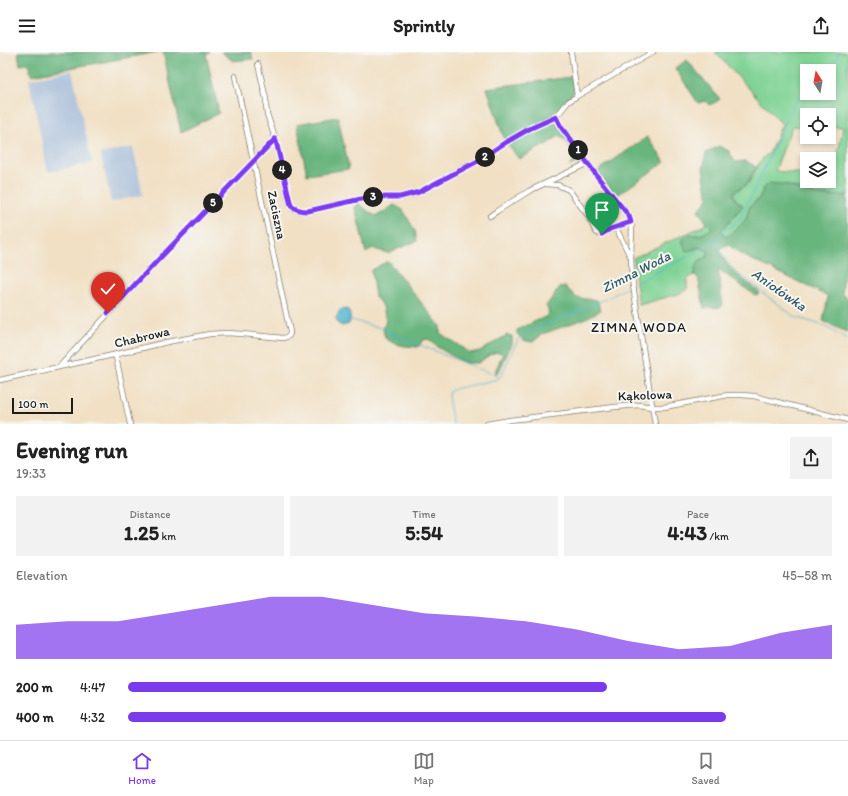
<!DOCTYPE html>
<html lang="en">
<head>
<meta charset="utf-8">
<style>
	:root { --surface:#fff; --page:#f2f2f2; --text:#222; --muted:#767676; --line:#e0e0e0; --accent:#7c3aed }
	body { margin:0; font-family:Itim,sans-serif; background:var(--page); color:var(--text); height:100vh; display:flex; flex-direction:column; font-size:15px; white-space:nowrap }
	* { box-sizing:border-box; margin:0 }
	p { font-size:13px; color:var(--muted) }
	.icon { flex:none; width:22px; height:22px; fill:none; stroke:currentColor; stroke-width:2; stroke-linecap:round; stroke-linejoin:round }
	.map { position:relative; height:372px; overflow:hidden }
	.panel { display:flex; flex-direction:column; background:var(--surface); flex:1 }
	.panel>* { flex:none }
	.needle { width:26px; rotate:349deg }
	.controls { position:absolute; left:800px; top:12px; display:grid; gap:8px }
	.controls a { display:grid; place-items:center; width:36px; height:36px; border-radius:0px; background:var(--surface); box-shadow:0 2px 6px #0003; font-size:20px }
	.scale { position:absolute; left:12px; bottom:10px; width:61px; box-sizing:border-box; padding-left:4px; border:2px solid #1c1c1c; border-top:0; font-size:11px; line-height:14px; white-space:nowrap; color:#1c1c1c; -webkit-text-stroke:3px #f6f6f2; paint-order:stroke }
	.pin { position:absolute; display:grid; place-items:center; width:34px; height:34px; color:#fff; margin:-41px -17px; border-radius:50% 50% 50% 0; rotate:-45deg; box-shadow:0 0 4px #0007 }
	.pin .icon { rotate:45deg }
	.km { position:absolute; width:20px; height:20px; margin:-10px; border-radius:50%; background:#222; color:#fff; font-size:11px; line-height:20px; text-align:center }
	.round { display:grid; place-items:center; flex:none; width:42px; height:42px; border-radius:0px; background:var(--page) }
	.headline { display:flex; align-items:center; justify-content:space-between; height:68px; padding:0 16px }
	h1 { font-size:22px; font-weight:700; line-height:30px }
	.stats { display:grid; grid-template-columns:repeat(3,1fr); gap:6px; height:68px; padding:4px 16px }
	.stats div { display:grid; align-content:center; border-radius:0px; background:var(--page); text-align:center }
	.stats b { font-size:20px; font-weight:700 }
	.stats small { font-size:11px; font-weight:400 }
	.stats p { font-size:11px }
	.chart { height:112px; padding:8px 16px }
	.chart p { display:flex; justify-content:space-between }
	.chart svg { width:100%; height:72px; margin-top:4px; fill:var(--accent); opacity:.7 }
	ul { padding:0 16px; list-style:none; font-size:13px }
	li { display:grid; grid-template-columns:64px 48px 1fr; align-items:center; height:30px }
	li i { height:10px; border-radius:5px; background:var(--accent) }
	header { display:flex; justify-content:space-between; align-items:center; height:52px; padding:0 16px; background:var(--surface); font-size:18px; font-weight:700 }
	.tab-bar { display:flex; justify-content:space-around; align-items:center; height:56px; border-top:1px solid var(--line); background:var(--surface); font-size:11px; color:var(--muted) }
	.tab-bar a { display:grid; justify-items:center; gap:2px }
	.tab-bar .active { color:var(--accent) }
	.map>svg:first-child { display:block }
</style>
</head>
<body>
<header><svg class="icon" aria-label="menu" viewBox="0 0 24 24"><path d="M4 6h16M4 12h16M4 18h16"/></svg>Sprintly<svg class="icon" aria-label="share" viewBox="0 0 24 24"><path d="M12 15V3M7 8l5-5 5 5M5 13v7h14v-7"/></svg></header>
<div class="map">
<svg width="848" height="372" viewBox="0 0 848 372">
	<rect width="100%" height="100%" fill="#f6f6f2"/>
	<filter id="ink" filterUnits="userSpaceOnUse"><feTurbulence type="fractalNoise" baseFrequency=".025" numOctaves="2"/><feDisplacementMap in="SourceGraphic" scale="8" xChannelSelector="R" yChannelSelector="G"/><feConvolveMatrix kernelMatrix="1 2 1 2 8 2 1 2 1" color-interpolation-filters="sRGB"/></filter>
	<filter id="wash" filterUnits="userSpaceOnUse"><feTurbulence type="fractalNoise" baseFrequency=".012" numOctaves="4" result="noise"/><feDisplacementMap in="SourceGraphic" scale="16" xChannelSelector="R" yChannelSelector="G"/><feGaussianBlur stdDeviation="0.9" result="paint"/><feColorMatrix in="noise" values="0 0 0 0 0 0 0 0 0 0 0 0 0 0 0 0 0 1.4 0 .05"/><feComposite in="paint" operator="in"/></filter>
	<g filter="url(#wash)">
		<rect width="100%" height="100%" fill="#f1e0c4"/>
		<path fill="#b4c6dd" d="M72 18 92 111 48 120 29 27Z
			M133 95 143 143 111 150 101 102Z"/>
		<path fill="#80d395" stroke="#4e7858" fill-rule="evenodd" d="M715 0H848V144L847 143 833 144 813 142 787 133 764 136 759 147 750 154 746 167 732 181 725 186 720 179C730 171 734 163 742 154V152L736 148 733 141C737 138 745 135 749 130 755 122 758 106 769 102L782 72ZM807 19H829V41H807ZM807 63H829V75H843L834 123H829V129H807V122L775 119 792 74 807 75Z
			M707 171 713 176 706 181 698 183H691L682 188 683 191 692 198 700 195 708 199V204C698 210 696 211 694 223L690 225 687 228V237L678 242 639 253 633 206 703 174Z"/>
		<path fill="#68b57e" stroke="#42684d" d="M18 0H158L31 23 28 12 20 13Z
			M163 0H210L206 2 219 61 181 80Z
			M221 0H251L253 7 233 9Z
			M687 8 720 47 716 50 709 53 705 49 698 51 675 16Z
			M571 25 573 26 574 40 555 61 554 68 581 105 580 110 569 114 576 106 566 89 559 84 545 93 519 107 504 87 487 36Z
			M338 65 349 117 307 123 297 72Z
			M647 85 665 110 616 144 598 119Z
			M719 94 729 99 735 110 746 109 756 115 748 131 733 141 736 148 742 153 743 154C734 163 730 171 721 179L725 185 732 181 746 167 750 154 759 147 764 136 770 131 787 133 813 142 833 144 847 143 848 185 842 241 848 247V281L823 269 828 244 740 202 729 193 719 197C725 217 744 228 759 240L758 242 755 243 718 217 723 253 720 255 704 256 698 225 694 223C696 211 698 210 708 204V199L700 195 692 198 686 199 682 188C688 182 690 184 697 183 703 183 708 179 712 176L707 171 698 158 704 152 708 146 703 117 706 101Z
			M357 150 369 160 376 164 382 161 394 153 403 158 415 179 417 189 388 201 377 198 373 196 366 201 355 156Z
			M388 209 440 274V281L470 301 480 299 507 283 512 284V292L498 321 494 322 503 301 497 300 491 302 478 311H465L437 295 428 287 423 288 418 295C403 294 397 294 385 286L383 277 386 269 383 254 375 245 371 218Z
			M565 234 577 246 597 248 601 258 586 266 543 282 532 290 523 288 517 282V278L547 264 549 259 546 254 560 235Z"/>
		<path fill="#50b4cf" stroke="#366876" d="M347 257C351 262 351 267 349 272L342 274 337 271 336 266 340 258Z"/>
		<g fill="none" stroke-linecap="round" stroke-linejoin="round">
			<path stroke="#50b4cf" stroke-width="1" d="M826 19 835 10 839 0
				M716 187 723 204 729 212 738 222 795 265 821 273 831 278 848 288
				M635 231 691 203 716 186 740 167 795 51 807 38
				M351 268 381 276 400 285 499 325
				M453 372 448 344 449 340 454 337 498 327 501 324 518 287 521 284 528 280 608 246 632 233"/>
		</g>
	</g>
	<g filter="url(#ink)">
		<g fill="none" stroke-linecap="round" stroke-linejoin="round">
			<g stroke="#867e70" stroke-width="6">
				<path id="minor" d="M571 0 577 44
					M653 0 577 44 568 50 556 65 561 75 600 128 629 164 632 175 631 206 632 227 655 372
					M258 12 266 47V54L267 62 276 89 289 149 291 154 294 157 302 159H308L337 152 370 145H400L414 142 427 136 443 127 478 109 503 92 529 77 556 65
					M546 132 558 133 569 138 588 164 596 180 599 182C606 181 609 176 616 177L617 178 630 204
					M490 164 497 159 529 139 588 111
					M613 176 631 170
					M113 303 116 305 130 372
					M59 315 160 206 275 87
					M0 328 113 303 167 290 210 282 227 281 242 282 283 286C287 285 290 285 290 280L235 24
					M487 372 510 368 615 355 639 353 652 355H664L728 343H742L754 344 848 368"/>
			</g>
			<use href="#minor" stroke="#fff" stroke-width="4.5"/>
		</g>
	</g>
	<g fill="none" stroke-linecap="round" stroke-linejoin="round" filter="url(#ink)">
		<g stroke="#fff" stroke-width="8">
			<path id="route" d="M108 261 160 206 275 87 276 89 291 154C296 158 301 159 308 159L361 147 377 145H400L419 140 478 109 503 92 529 77 556 65 561 75 600 128 629 164 631 170 610 177 605 180 602 182"/>
		</g>
		<use href="#route" stroke="#7c3aed" stroke-width="5"/>
	</g>
	<g text-anchor="middle" dominant-baseline="central" stroke-width="4" stroke-linejoin="round" paint-order="stroke">
		<g font-size="13" fill="#1c1c1c" stroke="#f6f6f2">
			<text transform="translate(277 163) rotate(78)">Zaciszna</text>
			<text transform="translate(142 285) rotate(-13)">Chabrowa</text>
			<text transform="translate(645 343) rotate(-2)">Kąkolowa</text>
		</g>
		<g font-size="14" font-style="italic" fill="#315964" stroke="#f6f6f2">
			<text transform="translate(636 220) rotate(-27)">Zimna Woda</text>
			<text transform="translate(779 238) rotate(35)">Aniołówka</text>
		</g>
		<g font-size="14" letter-spacing="1" fill="#1c1c1c" stroke="#f6f6f2">
			<text x="639" y="275">ZIMNA WODA</text>
		</g>
	</g>
</svg>
<div class="controls">
<a><svg class="needle" viewBox="-14 -14 28 28"><path d="M0-13l5 13h-10z" fill="#e53935"/><path d="M0 13l5-13h-10z" fill="#767676"/></svg></a>
<a><svg class="icon" aria-label="locate" viewBox="0 0 24 24"><circle cx="12" cy="12" r="6"/><path d="M12 2v4M12 18v4M2 12h4M18 12h4"/></svg></a>
<a><svg class="icon" aria-label="layers" viewBox="0 0 24 24"><path d="M12 4l9 5-9 5-9-5zM3 14l9 5 9-5"/></svg></a>
</div>
<div class="scale">100 m</div>
<div class="pin" style="left:602px;top:182px;background:#1e9e55"><svg class="icon" aria-label="arrive" viewBox="0 0 24 24"><path d="M6 21V4h12l-3 4 3 4H6"/></svg></div>
<div class="pin" style="left:108px;top:261px;background:#d93025"><svg class="icon" aria-label="check" viewBox="0 0 24 24"><path d="M5 12l5 5 9-10"/></svg></div>
<b class="km" style="left:578px;top:98px">1</b>
<b class="km" style="left:485px;top:105px">2</b>
<b class="km" style="left:373px;top:145px">3</b>
<b class="km" style="left:282px;top:118px">4</b>
<b class="km" style="left:213px;top:151px">5</b>
</div>
<section class="panel">
<div class="headline"><div><h1>Evening run</h1><p>19:33</p></div><a class="round"><svg class="icon" aria-label="share" viewBox="0 0 24 24"><path d="M12 15V3M7 8l5-5 5 5M5 13v7h14v-7"/></svg></a></div>
<div class="stats">
<div><p>Distance</p><b>1.25<small> km</small></b></div>
<div><p>Time</p><b>5:54</b></div>
<div><p>Pace</p><b>4:43<small> /km</small></b></div>
</div>
<div class="chart"><p><span>Elevation</span>45–58 m</p>
<svg viewBox="0 0 160 44" preserveAspectRatio="none"><path d="M0 44V23L10 21L20 21L30 16L40 11L50 6L60 6L70 11L80 16L90 18L100 21L110 26L120 33L130 38L140 36L150 28L160 23V44z"/></svg>
</div>
<ul>
<li><b>200 m</b>4:47<i style="width:68%"></i></li>
<li><b>400 m</b>4:32<i style="width:85%"></i></li>
</ul>
</section>
<nav class="tab-bar">
<a class="active"><svg class="icon" aria-label="home" viewBox="0 0 24 24"><path d="M3 11l9-7 9 7M6 9v11h12V9"/></svg>Home</a>
<a><svg class="icon" aria-label="map" viewBox="0 0 24 24"><path d="M3 6l6-2 6 2 6-2v14l-6 2-6-2-6 2zM9 4v14M15 6v14"/></svg>Map</a>
<a><svg class="icon" aria-label="saved" viewBox="0 0 24 24"><path d="M7 4h10v16l-5-4-5 4z"/></svg>Saved</a>
</nav>
</body>
</html>
